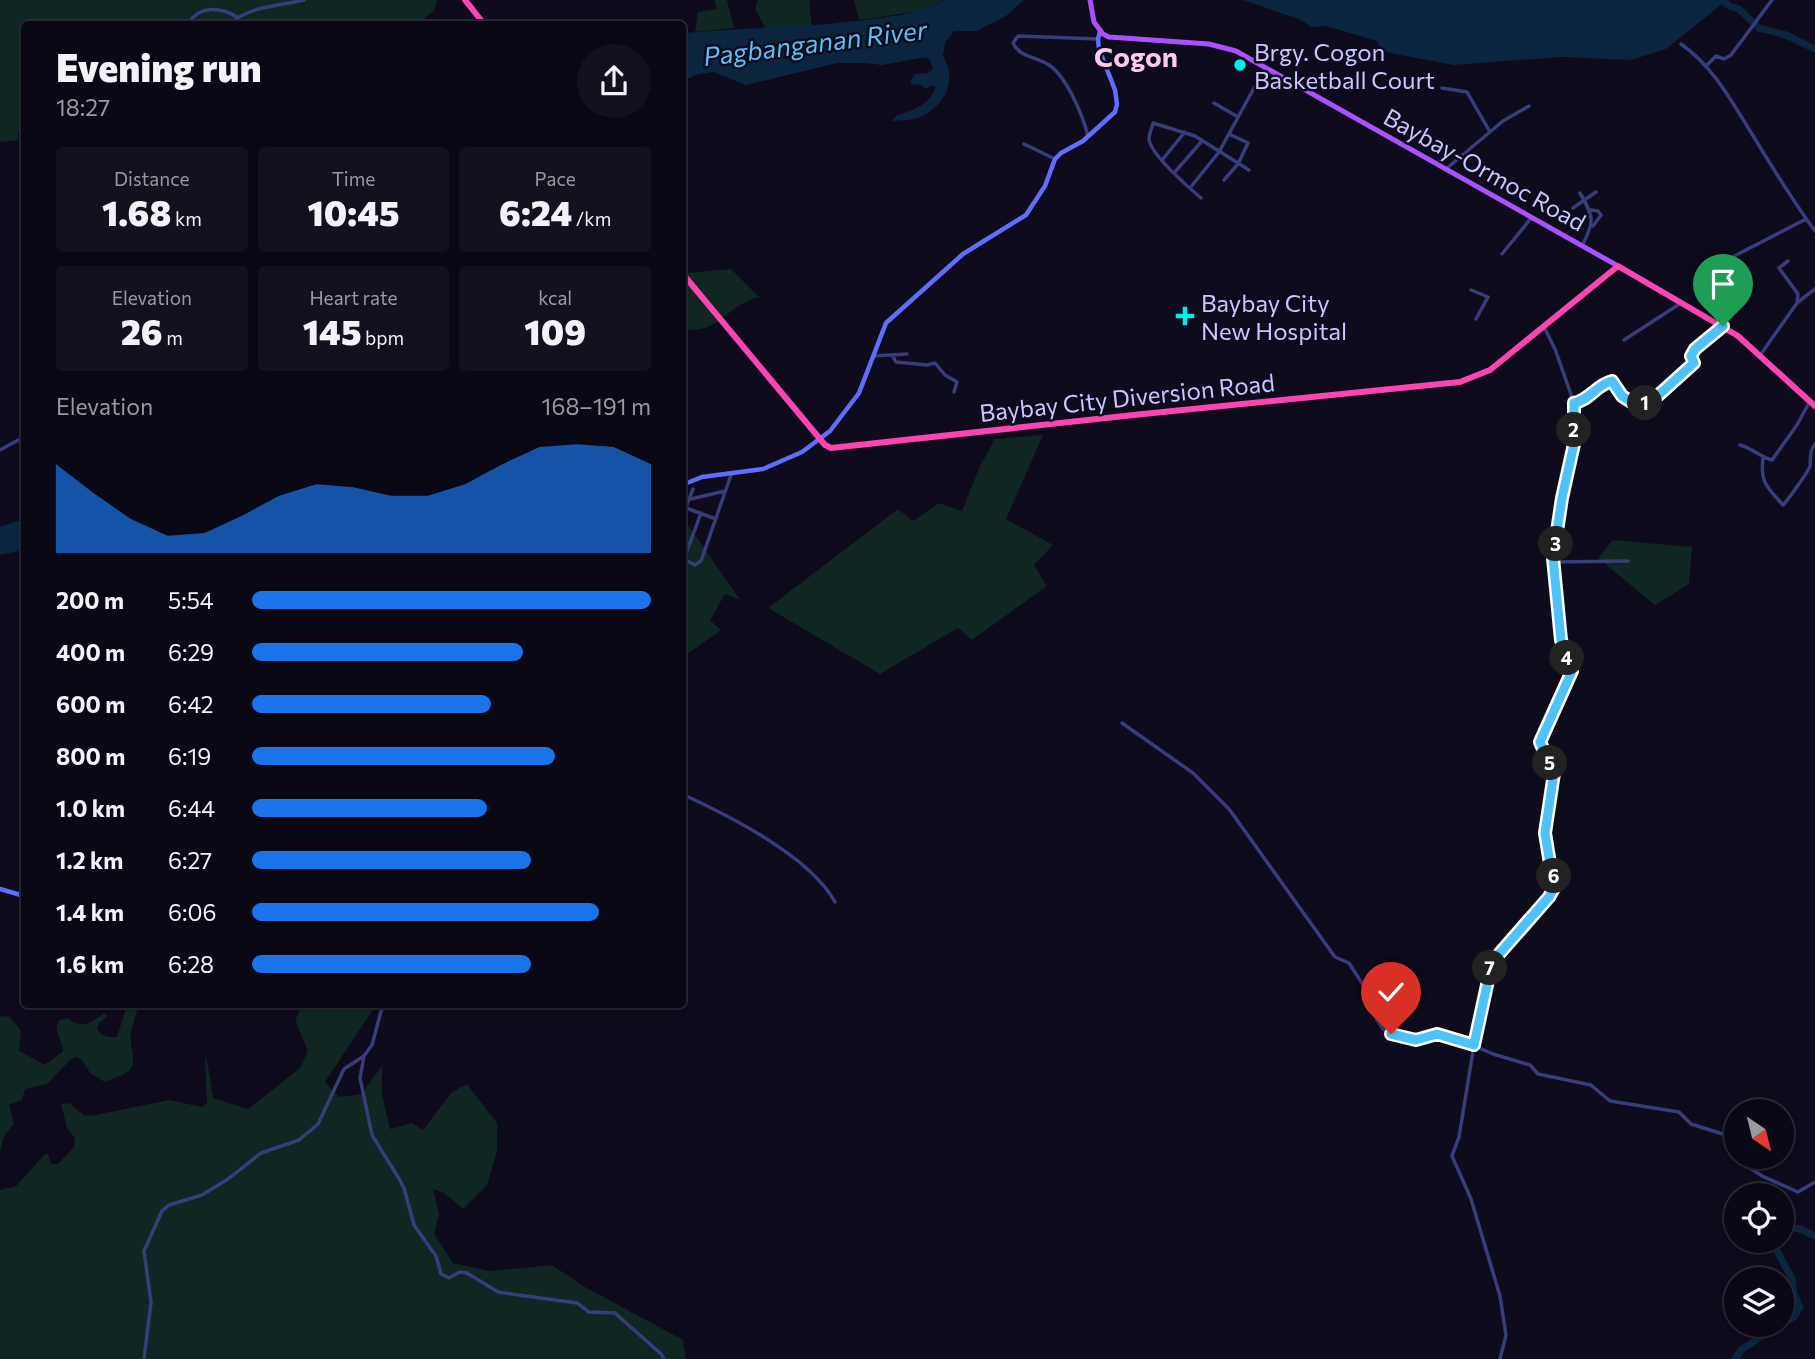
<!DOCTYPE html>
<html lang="en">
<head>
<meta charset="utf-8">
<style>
	:root { --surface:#0a0815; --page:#13111e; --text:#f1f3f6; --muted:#999aa0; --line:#2a2934; --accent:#1a73e8 }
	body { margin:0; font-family:Commissioner,sans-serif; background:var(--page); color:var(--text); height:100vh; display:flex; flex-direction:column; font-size:26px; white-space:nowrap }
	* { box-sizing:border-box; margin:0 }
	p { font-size:23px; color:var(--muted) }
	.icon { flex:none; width:38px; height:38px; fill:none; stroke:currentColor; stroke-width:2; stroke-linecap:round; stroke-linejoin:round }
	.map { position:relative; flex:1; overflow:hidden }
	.sheet { position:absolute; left:21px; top:21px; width:665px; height:987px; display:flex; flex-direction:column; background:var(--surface); border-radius:7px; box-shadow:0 2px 5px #0004,0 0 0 2px var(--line) }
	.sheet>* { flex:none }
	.needle { width:46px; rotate:145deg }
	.tools { position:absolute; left:1724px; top:1099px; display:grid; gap:14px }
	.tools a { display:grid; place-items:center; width:70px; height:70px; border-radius:50%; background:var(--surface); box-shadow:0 2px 5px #0004,0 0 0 2px var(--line); font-size:35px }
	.pin { position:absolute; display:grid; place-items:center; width:60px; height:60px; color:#fff; margin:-72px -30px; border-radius:50% 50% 50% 0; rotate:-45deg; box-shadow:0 0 7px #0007 }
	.pin .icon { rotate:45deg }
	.km { position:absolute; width:35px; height:35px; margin:-18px; border-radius:50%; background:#222; color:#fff; font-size:19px; line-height:35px; text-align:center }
	.round { display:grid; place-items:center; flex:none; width:74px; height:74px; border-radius:37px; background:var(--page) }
	.head { display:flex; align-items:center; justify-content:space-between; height:119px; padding:0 35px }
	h1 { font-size:38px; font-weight:800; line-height:52px }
	.metrics { display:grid; grid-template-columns:repeat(3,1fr); gap:10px; height:119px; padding:7px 35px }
	.metrics div { display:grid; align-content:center; border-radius:7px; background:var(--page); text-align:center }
	.metrics b { font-size:35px; font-weight:800 }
	.metrics small { font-size:19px; font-weight:400 }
	.metrics p { font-size:19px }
	.chart { height:196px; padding:14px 35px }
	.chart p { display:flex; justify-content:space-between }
	.chart svg { width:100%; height:126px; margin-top:7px; fill:var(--accent); opacity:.7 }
	ul { padding:0 35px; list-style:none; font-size:23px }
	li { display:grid; grid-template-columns:112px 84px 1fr; align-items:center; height:52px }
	li i { height:18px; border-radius:9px; background:var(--accent) }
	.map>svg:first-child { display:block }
</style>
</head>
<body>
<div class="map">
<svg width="1815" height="1359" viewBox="0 0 1815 1359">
	<rect width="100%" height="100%" fill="#0d0b1c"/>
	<path fill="#0f2622" d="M0 0H437L434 11 416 24H24V122L18 133V140L0 142Z
		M714 0H727L734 28 695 32 698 12 717 9Z
		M758 0H812L809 1 812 26 766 29 755 9Z
		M854 0H945L920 11 859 20Z
		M731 269 759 297C725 306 719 335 683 329V283L687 273Z
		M1043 435 1006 519 1053 545 1034 565 1047 586 972 640 958 628 880 674 768 608 898 509 913 521 939 503 962 511 980 466 995 439Z
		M682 516 740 600 725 594 710 620 721 630 683 657Z
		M1613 540 1692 547 1689 584 1655 605 1598 558Z
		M303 1004 376 1005 325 1082 339 1097 361 1094 382 1066V1094L390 1129 412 1123 423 1130 451 1093 467 1084 497 1123V1151L487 1185 463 1209 444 1193 433 1189 439 1214 434 1234 453 1263 490 1271 552 1265 585 1287 683 1340 686 1359H0V1190L16 1186 45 1154H48L51 1164H58L74 1147 75 1139 67 1128 61 1104 69 1103 84 1115 91 1116 169 1100 202 1107 207 1103 205 1060H207L213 1098 248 1109 300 1068 308 1051 295 1020Z
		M127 1005H139C137 1013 133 1022 131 1032 128 1044 138 1058 130 1070 127 1074 111 1079 105 1082L91 1074 80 1058 75 1057 70 1060 47 1084 25 1089 22 1100 9 1105 14 1124 4 1136 0 1153V1016L10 1017 21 1031 19 1051 45 1065 63 1051C62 1039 53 1032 59 1020L67 1018C85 1030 88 1023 105 1013L107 1017 99 1023 97 1028C102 1038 108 1037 117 1037Z"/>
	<path fill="#0c253f" d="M945 0H1024L1006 16 977 31H954L945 43 943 56C958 80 945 105 921 117 912 121 902 120 892 121L897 115C913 111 930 104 936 87L932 85 926 89 920 84 913 85 910 82 915 74 927 73 933 69 930 60 926 57 882 65 865 63H837L746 85 713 72 695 75 683 81V33C740 28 798 28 856 21 888 17 915 15 945 0Z
		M1243 0H1727L1666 49 1631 60 1561 57 1454 65 1390 53 1382 50 1377 41 1326 26 1312 27 1299 19Z
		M24 519V550L0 555V527Z"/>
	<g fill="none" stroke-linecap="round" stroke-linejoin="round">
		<path stroke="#0c253f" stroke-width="7" d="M1723 0 1729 6 1739 9 1759 28 1786 35 1815 49
			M1782 1227 1801 1229 1815 1236
			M1772 1241 1792 1279 1794 1295 1800 1307 1794 1317 1782 1324
			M1735 1359 1741 1350 1779 1325"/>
		<path stroke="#373c7a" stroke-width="3.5" d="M119 24H125
			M188 24C199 5 221 7 237 17
			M229 24C250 6 278 6 304 0
			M1681 44C1713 66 1732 102 1752 134 1772 167 1792 200 1815 231
			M1706 66 1716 56 1724 59 1731 55 1772 0
			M1442 88 1467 92 1490 132
			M1214 103 1238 117
			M1088 136C1083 116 1067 77 1049 65 1036 56 1020 58 1013 43L1018 36 1098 39
			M1024 144 1055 159
			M1162 160 1185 132
			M1446 169 1503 121 1529 106
			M1174 173 1202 141
			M1224 180 1238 164 1248 143 1229 134
			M1190 188 1219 152 1265 68
			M1580 193C1594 217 1595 221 1582 246
			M1201 198C1189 188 1150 154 1149 139 1149 135 1152 127 1153 123L1195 136 1249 170
			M1573 208 1596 192
			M1591 210 1598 211 1601 215 1593 226
			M1502 254 1532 217
			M1788 261 1779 268 1798 294 1797 301
			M1711 268 1806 219
			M1471 290 1488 297 1476 319
			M1624 340 1681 303
			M1761 354 1797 303 1815 289
			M892 355 896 362 927 365 935 363 945 375 957 382 954 392
			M874 356 907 354
			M1574 403C1590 399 1597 385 1612 381L1622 395 1636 405 1653 400 1694 363 1691 356 1695 349 1721 328
			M1740 445C1752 448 1760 457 1772 460L1797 425 1810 401
			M0 450 24 437
			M1763 458C1760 483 1767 487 1783 505 1787 501 1809 471 1810 466 1811 457 1809 452 1815 444
			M682 501 725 491
			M686 508 716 519
			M682 517 693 489
			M682 558 695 565 701 561 731 475
			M684 559 701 513
			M1553 562 1628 561
			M1122 723 1193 773 1229 809 1335 957 1349 963 1365 988 1377 1020 1383 1029 1391 1034 1416 1040 1438 1034 1461 1040 1493 1054 1530 1065 1538 1074 1591 1085 1610 1101 1679 1112 1691 1124 1729 1136 1732 1140V1156L1762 1176 1798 1192 1815 1182
			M682 794C730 816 810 856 835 902
			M364 1056 360 1078 372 1135 398 1177 404 1188 414 1225 436 1256 441 1274 449 1278 460 1272 467 1273 498 1292 577 1303 589 1312 615 1313 661 1354 664 1359
			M144 1359 151 1302 144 1251 162 1211 169 1205 202 1195 228 1179 261 1153 299 1140 318 1124 344 1069 364 1056 372 1045 383 1004
			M1500 1359 1506 1335 1500 1296 1471 1199 1452 1156 1459 1137 1474 1045 1491 962 1549 897 1554 888 1545 833 1554 773 1540 742 1572 671 1561 640 1553 562 1562 498 1574 444V403L1555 349 1544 327"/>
		<path stroke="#606dfc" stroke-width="4.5" d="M682 485 702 477 763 469 802 452 830 431 859 393 886 323 963 254 1026 215 1045 186 1055 159 1061 153 1083 141 1115 112 1117 104 1115 90 1099 49 1098 39 1100 31
			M0 889 24 896"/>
		<path stroke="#a951fc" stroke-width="5" d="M1090 0 1094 22 1103 34 1109 37 1209 44 1236 51 1618 266"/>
		<path stroke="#fb45b0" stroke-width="6" d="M465 0 484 24
			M682 273 825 445 831 448 1143 414 1460 382 1490 370 1618 266 1738 336 1815 406"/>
	</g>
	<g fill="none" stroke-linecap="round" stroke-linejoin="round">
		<g stroke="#fff" stroke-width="14">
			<path id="route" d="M1391 1034 1416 1040 1437 1034 1474 1045 1492 962 1549 897 1554 888 1545 833 1554 773 1540 742 1572 671 1561 640 1553 558 1562 498 1574 444V403C1590 400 1596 385 1612 381L1622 396 1636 405 1653 400 1694 363 1691 356 1695 349 1723 326"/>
		</g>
		<use href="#route" stroke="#4fc3f7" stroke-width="9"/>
	</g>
	<g fill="#05edeb" stroke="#0d0b1c" stroke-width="2.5">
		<circle cx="1240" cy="65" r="7"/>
		<path d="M1181.5 305.5h7v7h7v7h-7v7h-7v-7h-7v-7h7z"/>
	</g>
	<g text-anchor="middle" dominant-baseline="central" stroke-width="5" stroke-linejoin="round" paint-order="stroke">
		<g font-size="24" fill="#c8c7fe" stroke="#0d0b1c" text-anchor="start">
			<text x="1254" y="51">Brgy. Cogon<tspan x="1254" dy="28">Basketball Court</tspan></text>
			<text x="1201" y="302">Baybay City<tspan x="1201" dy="28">New Hospital</tspan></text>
		</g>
		<g font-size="24" fill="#c8c7fe" stroke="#0d0b1c">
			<text transform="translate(1485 169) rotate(29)">Baybay-Ormoc Road</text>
			<text transform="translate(1127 397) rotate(-6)">Baybay City Diversion Road</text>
		</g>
		<g font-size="26" font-style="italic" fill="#58c1fc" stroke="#0d0b1c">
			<text transform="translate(815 42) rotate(-7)">Pagbanganan River</text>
		</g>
		<g font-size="28" font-weight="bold" fill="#fec9f0" stroke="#0d0b1c">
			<text x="1136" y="56">Cogon</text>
		</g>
	</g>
</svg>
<div class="tools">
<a><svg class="needle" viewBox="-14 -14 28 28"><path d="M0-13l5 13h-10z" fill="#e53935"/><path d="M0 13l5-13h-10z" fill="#999aa0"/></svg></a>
<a><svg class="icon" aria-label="locate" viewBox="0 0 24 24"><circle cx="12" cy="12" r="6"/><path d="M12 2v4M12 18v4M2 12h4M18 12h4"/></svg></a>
<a><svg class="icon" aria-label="layers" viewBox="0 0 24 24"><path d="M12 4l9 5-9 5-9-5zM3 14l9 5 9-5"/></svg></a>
</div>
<div class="pin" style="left:1723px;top:326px;background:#1e9e55"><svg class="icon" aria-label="arrive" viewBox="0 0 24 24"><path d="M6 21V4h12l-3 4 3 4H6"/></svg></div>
<div class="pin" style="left:1391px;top:1034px;background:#d93025"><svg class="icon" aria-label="check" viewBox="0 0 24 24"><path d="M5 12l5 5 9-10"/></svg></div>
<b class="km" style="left:1645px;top:403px">1</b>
<b class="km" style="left:1574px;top:430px">2</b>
<b class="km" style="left:1556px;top:544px">3</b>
<b class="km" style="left:1567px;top:658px">4</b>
<b class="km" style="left:1550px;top:763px">5</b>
<b class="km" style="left:1554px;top:876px">6</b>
<b class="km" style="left:1490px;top:968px">7</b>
<section class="sheet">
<div class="head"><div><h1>Evening run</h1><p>18:27</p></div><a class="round"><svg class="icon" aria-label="share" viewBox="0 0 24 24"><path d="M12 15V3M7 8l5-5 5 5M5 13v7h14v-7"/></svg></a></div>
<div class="metrics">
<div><p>Distance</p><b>1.68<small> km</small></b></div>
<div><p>Time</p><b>10:45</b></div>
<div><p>Pace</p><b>6:24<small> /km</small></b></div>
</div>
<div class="metrics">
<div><p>Elevation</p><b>26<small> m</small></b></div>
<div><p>Heart rate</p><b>145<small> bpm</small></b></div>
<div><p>kcal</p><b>109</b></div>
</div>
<div class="chart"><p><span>Elevation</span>168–191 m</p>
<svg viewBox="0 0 160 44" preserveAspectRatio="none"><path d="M0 44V13L10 23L20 32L30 38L40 37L50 31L60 24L70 20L80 21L90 24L100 24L110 20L120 13L130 7L140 6L150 7L160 13V44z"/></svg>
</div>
<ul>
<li><b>200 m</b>5:54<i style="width:100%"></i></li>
<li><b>400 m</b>6:29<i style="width:68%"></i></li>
<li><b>600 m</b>6:42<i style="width:60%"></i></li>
<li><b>800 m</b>6:19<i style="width:76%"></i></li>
<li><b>1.0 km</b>6:44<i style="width:59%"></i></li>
<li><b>1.2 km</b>6:27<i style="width:70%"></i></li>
<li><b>1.4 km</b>6:06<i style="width:87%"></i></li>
<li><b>1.6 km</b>6:28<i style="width:70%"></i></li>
</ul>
</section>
</div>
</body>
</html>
